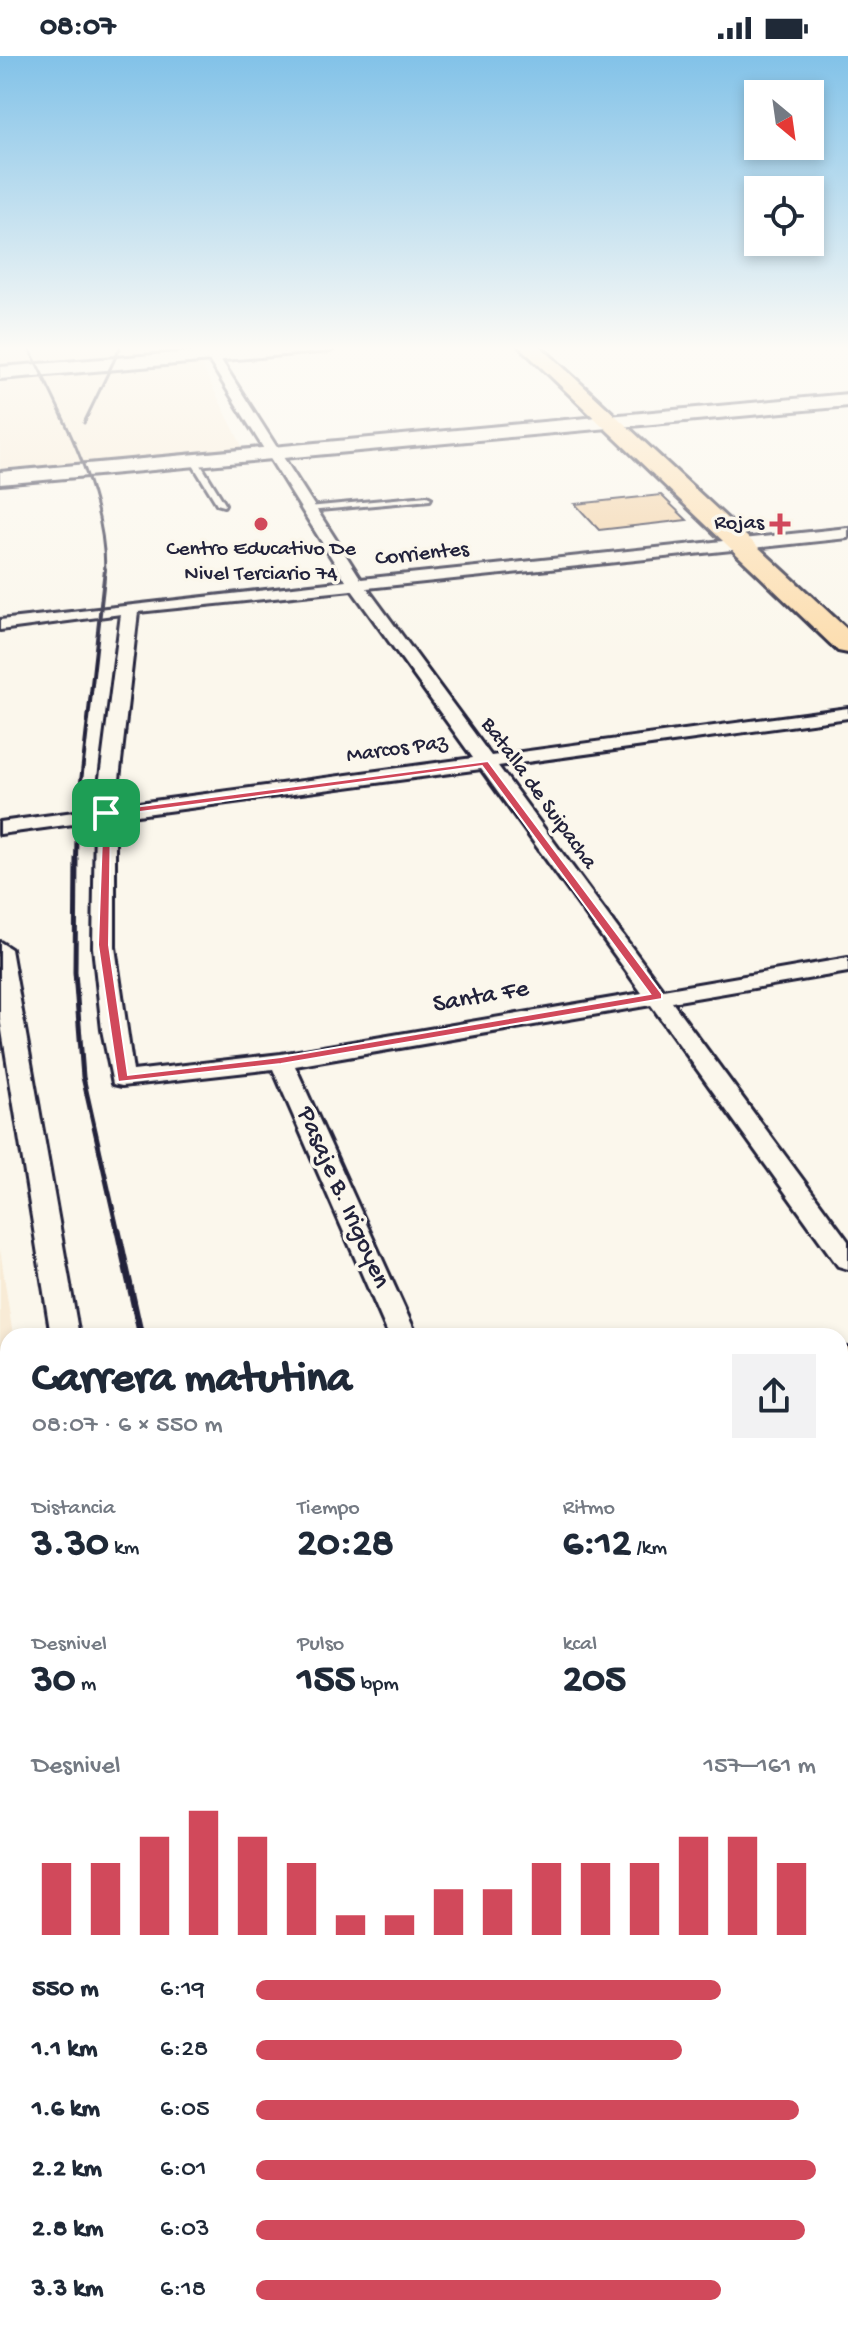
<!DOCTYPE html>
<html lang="es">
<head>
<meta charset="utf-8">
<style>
	:root { --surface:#fff; --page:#f2f2f3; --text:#1f2937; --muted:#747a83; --accent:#d1495b }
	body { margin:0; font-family:"Gochi Hand",sans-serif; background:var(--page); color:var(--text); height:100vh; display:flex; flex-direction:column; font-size:30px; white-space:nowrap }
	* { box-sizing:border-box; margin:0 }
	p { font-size:26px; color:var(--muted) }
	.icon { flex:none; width:44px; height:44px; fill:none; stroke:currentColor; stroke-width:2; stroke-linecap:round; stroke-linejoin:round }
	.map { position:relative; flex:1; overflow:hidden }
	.panel { position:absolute; left:0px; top:1272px; width:848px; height:1010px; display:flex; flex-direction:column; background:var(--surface); border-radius:24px 24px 0 0; box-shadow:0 4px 12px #0003 }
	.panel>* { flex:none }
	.needle { width:52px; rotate:151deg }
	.tools { position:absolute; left:744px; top:24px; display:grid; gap:16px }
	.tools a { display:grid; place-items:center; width:80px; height:80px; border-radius:0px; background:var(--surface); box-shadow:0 4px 12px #0003; font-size:40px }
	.pin { position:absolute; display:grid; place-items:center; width:68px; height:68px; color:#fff; margin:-34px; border-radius:16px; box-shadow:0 4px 12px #0006 }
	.round { display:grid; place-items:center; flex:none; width:84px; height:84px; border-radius:0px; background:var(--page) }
	.summary { display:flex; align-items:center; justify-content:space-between; height:136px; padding:0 32px }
	h1 { font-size:44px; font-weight:700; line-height:60px }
	.figures { display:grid; grid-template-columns:repeat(3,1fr); gap:12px; height:136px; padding:8px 32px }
	.figures div { display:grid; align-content:center }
	.figures b { font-size:40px; font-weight:700 }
	.figures small { font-size:22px; font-weight:400 }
	.figures p { font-size:22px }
	.chart { height:224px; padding:16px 32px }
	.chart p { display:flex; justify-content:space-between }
	.chart svg { width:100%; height:144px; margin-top:8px; stroke:var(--accent); stroke-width:6 }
	ul { padding:0 32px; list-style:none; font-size:26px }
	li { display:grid; grid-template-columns:128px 96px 1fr; align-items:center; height:60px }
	li i { height:20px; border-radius:10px; background:var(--accent) }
	.status { display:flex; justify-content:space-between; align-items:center; height:56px; padding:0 40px; background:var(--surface); direction:ltr }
	.status svg { height:22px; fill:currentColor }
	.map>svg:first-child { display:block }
</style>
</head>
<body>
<div class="status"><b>08:07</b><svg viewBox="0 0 49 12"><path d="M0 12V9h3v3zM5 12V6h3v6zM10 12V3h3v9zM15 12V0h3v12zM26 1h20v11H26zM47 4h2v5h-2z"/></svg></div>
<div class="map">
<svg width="848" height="2281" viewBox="0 0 848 2281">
	<rect width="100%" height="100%" fill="#fbf7ec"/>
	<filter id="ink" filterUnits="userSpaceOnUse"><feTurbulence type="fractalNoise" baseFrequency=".0125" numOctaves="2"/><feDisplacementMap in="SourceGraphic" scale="16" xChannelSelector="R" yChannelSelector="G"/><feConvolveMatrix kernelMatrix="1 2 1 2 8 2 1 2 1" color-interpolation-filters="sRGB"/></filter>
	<g filter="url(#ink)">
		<path fill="#f8ebd6" d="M0 290H195L196 292 0 308Z
			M199 304 243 392 0 413V321Z
			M0 1193 13 1280H8V1462L0 1463Z"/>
		<path fill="#f2d0a3" stroke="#22223b" stroke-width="2" d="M661 439 687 464 599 474 575 448Z"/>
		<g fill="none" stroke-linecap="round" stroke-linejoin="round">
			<g stroke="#22223b" stroke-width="6">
				<path id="lane" d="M191 402 198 404 225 448 224 450 217 448 190 404Z
					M427 440 431 442 430 444 308 455 304 453 308 451Z"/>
			</g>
			<g stroke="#22223b" stroke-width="6">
				<path id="street" d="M200 290H212L361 523 848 472V482L367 532 491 700 848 652V662L498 710 663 934 848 902V916L672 946 848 1185V1213L838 1210 651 949 295 1010 417 1280H389L273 1013 122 1030 113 1028 102 974 93 891 95 765 0 778V766L96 753 121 558 0 574V564L346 525ZM352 534 473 702 116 750 138 556ZM481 713 642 937 281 998 133 1015 115 891V762Z
					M0 886 11 893 79 1280H51L0 962Z
					M848 2145V2187L840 2189V2147Z
					M218 2274H262L264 2281H220Z
					M459 2274H505L502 2281H458Z"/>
			</g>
			<g stroke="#22223b" stroke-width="6">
				<path id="secondary" d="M268 290H340L331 295 0 323V311Z
					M848 338V350L0 428V416Z"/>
			</g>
			<g stroke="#22223b" stroke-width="6">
				<path id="primary" d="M519 290H540L848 574V597L838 595Z
					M848 1291V1357L840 1358V1293Z
					M8 1468V1543L0 1545V1469Z"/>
			</g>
			<use href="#lane" fill="#fbf7ec" fill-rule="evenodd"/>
			<use href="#street" fill="#fbf7ec" fill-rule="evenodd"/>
			<use href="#secondary" fill="#fbf7ec" fill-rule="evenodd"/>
			<use href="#primary" fill="#fcdcac" fill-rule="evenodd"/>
			<path stroke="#22223b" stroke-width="3" d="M28 290C62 359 105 436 105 515
				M84 367 121 290"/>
			<path stroke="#22223b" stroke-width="4" d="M76 804 77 761 105 513"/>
			<path stroke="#22223b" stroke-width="5" d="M76 802 75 916 83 1021 118 1177"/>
			<path stroke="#22223b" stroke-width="7" d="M118 1175 141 1280"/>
			<path stroke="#22223b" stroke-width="9" d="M364 2274 366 2281"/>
		</g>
	</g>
	<linearGradient id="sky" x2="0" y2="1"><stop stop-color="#82c2e8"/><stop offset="0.48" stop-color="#fdfbf6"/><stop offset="1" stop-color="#fdfbf6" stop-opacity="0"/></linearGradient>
	<rect width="848" height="609" fill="url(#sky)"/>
	<path fill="#d1495b" stroke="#fff" stroke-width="2" fill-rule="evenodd" d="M488 705 662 938V943L281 1008 118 1026 98 889 103 755ZM482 710 650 938 281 1001 128 1019 109 889 111 760Z"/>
	<g fill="#d1495b" stroke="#fbf7ec" stroke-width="3">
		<circle cx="261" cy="468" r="8"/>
		<path d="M776 456h8v8h8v8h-8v8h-8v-8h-8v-8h8z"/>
	</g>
	<g text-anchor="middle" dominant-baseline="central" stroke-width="7" stroke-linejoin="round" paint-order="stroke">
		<g font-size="22" fill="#22223b" stroke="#fbf7ec" text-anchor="end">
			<text x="764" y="468">Rojas</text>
			<text x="261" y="494" text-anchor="middle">Centro Educativo De<tspan x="261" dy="25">Nivel Terciario 74</tspan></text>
		</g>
		<g font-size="22" fill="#22223b" stroke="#fbf7ec">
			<text transform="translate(422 499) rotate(-6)">Corrientes</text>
			<text transform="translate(397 694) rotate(-8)">Marcos Paz</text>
			<text transform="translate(538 738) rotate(54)">Batalla de Suipacha</text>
		</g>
		<g font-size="26" fill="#22223b" stroke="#fbf7ec">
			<text transform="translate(481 942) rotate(-10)">Santa Fe</text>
			<text transform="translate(342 1142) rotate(66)">Pasaje B. Irigoyen</text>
		</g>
	</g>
</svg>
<div class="tools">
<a><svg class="needle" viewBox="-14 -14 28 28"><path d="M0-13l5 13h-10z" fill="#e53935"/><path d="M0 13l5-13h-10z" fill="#747a83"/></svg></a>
<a><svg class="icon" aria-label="locate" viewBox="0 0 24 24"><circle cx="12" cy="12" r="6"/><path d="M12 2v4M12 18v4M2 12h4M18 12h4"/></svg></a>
</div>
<div class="pin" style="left:106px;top:757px;background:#1e9e55"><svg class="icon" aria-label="arrive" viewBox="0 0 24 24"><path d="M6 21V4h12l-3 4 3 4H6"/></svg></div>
<section class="panel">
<div class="summary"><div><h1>Carrera matutina</h1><p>08:07 · 6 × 550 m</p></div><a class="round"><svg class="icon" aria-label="share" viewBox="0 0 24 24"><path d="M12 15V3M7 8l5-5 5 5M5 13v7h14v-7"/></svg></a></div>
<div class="figures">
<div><p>Distancia</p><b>3.30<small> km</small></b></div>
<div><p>Tiempo</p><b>20:28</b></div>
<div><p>Ritmo</p><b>6:12<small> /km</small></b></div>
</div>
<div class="figures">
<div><p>Desnivel</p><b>30<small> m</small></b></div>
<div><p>Pulso</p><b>155<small> bpm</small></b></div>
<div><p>kcal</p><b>205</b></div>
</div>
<div class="chart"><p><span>Desnivel</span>157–161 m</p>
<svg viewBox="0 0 160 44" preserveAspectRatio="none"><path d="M5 44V22M15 44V22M25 44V14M35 44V6M45 44V14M55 44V22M65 44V38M75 44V38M85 44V30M95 44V30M105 44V22M115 44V22M125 44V22M135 44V14M145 44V14M155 44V22"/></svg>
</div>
<ul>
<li><b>550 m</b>6:19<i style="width:83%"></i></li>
<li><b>1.1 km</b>6:28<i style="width:76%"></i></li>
<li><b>1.6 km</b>6:05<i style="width:97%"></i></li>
<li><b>2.2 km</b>6:01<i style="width:100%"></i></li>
<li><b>2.8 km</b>6:03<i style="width:98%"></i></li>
<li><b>3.3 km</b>6:18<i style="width:83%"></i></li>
</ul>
</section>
</div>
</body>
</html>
